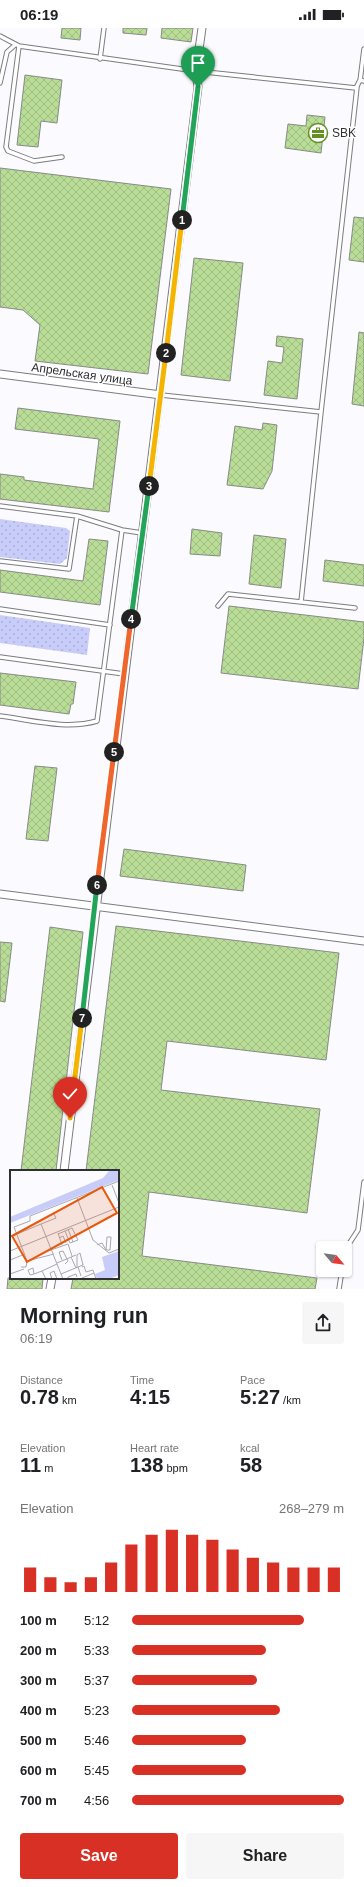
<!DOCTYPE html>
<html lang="en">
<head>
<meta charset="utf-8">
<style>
	:root { --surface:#fff; --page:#f6f6f6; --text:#202124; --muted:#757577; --accent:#d93025 }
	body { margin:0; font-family:Arial,sans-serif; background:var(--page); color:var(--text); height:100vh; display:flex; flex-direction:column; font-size:15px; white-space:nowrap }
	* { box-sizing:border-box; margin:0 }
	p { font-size:13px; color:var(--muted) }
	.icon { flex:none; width:22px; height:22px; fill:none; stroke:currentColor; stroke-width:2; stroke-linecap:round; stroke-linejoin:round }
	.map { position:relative; height:1261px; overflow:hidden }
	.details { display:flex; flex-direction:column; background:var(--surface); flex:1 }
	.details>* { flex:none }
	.needle { width:26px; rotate:119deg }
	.controls { position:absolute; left:316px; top:1213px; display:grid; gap:8px }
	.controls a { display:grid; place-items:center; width:36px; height:36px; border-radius:4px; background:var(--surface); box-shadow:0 1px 3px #0004; font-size:20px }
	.pin { position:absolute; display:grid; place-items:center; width:34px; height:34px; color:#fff; margin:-41px -17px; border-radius:50% 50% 50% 0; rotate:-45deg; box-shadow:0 0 4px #0007 }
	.pin .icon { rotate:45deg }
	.km { position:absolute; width:20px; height:20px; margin:-10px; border-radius:50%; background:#222; color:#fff; font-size:11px; line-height:20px; text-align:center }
	.round { display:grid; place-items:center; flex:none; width:42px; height:42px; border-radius:4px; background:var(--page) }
	.overview { display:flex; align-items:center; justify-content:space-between; height:68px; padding:0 20px }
	h1 { font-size:22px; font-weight:700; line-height:30px }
	.stats { display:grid; grid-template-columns:repeat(3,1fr); gap:6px; height:68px; padding:4px 20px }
	.stats div { display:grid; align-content:center }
	.stats b { font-size:20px; font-weight:700 }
	.stats small { font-size:11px; font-weight:400 }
	.stats p { font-size:11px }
	.chart { height:112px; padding:8px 20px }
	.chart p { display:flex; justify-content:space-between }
	.chart svg { width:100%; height:72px; margin-top:4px; stroke:var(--accent); stroke-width:6 }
	.button { display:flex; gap:8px; margin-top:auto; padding:8px 20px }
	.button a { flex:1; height:46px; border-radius:4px; background:var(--accent); color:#fff; font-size:16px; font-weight:700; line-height:46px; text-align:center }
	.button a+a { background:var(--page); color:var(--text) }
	ul { padding:0 20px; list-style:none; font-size:13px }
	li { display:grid; grid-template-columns:64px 48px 1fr; align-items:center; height:30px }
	li i { height:10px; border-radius:5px; background:var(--accent) }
	.status { display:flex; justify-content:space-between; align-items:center; height:28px; padding:0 20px; background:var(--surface); direction:ltr }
	.status svg { height:11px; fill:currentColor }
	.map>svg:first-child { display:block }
</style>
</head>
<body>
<div class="status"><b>06:19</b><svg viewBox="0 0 49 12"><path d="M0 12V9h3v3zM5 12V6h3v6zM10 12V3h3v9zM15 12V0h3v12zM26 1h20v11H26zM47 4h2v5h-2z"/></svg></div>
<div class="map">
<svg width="364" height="1261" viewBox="0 0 364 1261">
	<defs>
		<pattern id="park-dots" width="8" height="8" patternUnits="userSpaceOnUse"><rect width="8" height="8" fill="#c8ccf9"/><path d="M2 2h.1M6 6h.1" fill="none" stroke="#acb0d6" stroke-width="1.8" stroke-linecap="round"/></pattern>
		<pattern id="building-cross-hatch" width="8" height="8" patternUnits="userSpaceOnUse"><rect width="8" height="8" fill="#b9dd97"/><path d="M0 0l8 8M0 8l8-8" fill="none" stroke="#9fbe83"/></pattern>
	</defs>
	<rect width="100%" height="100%" fill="#fafaff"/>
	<path fill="url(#park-dots)" d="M0 491 66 500 70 503 67 530 60 536 0 529Z
		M0 587 90 600 87 627 0 615Z"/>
	<path fill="url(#building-cross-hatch)" stroke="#888a85" d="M62 0H81L80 12 61 10Z
		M123 0H147L146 7 123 5Z
		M162 0H193L191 14 161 10Z
		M25 47 62 52 57 95 41 93 38 119 17 117Z
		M307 87 325 89 321 125 285 120 288 96 306 98Z
		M0 140 171 161 148 346 35 333 40 297 23 282 0 279Z
		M354 189 364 190V234L349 232Z
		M194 230 243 235 230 353 181 347Z
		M359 304 364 305V378L352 376Z
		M277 308 303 311 297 371 264 367 268 333 282 335 284 319 276 318Z
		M18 380 120 393 109 484 0 471V446L24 449V452L93 461 99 411 15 401Z
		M263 395 277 397 272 443 263 461 227 457 235 398 262 402Z
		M192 501 222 505 220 528 190 526Z
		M254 507 286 511 281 560 249 556Z
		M89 511 108 513 100 577 0 564V542L83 553Z
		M325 532 364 537V558L323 553Z
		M229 578 364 594V610L358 661 221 645Z
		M0 645 76 654 73 676H71L69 686 0 677Z
		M35 738 57 740 48 813 26 811Z
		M124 821 246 837 243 863 120 848Z
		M116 898 339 925 326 1032 167 1013 161 1062 320 1081 307 1185 149 1164 142 1228 317 1250 315 1261H71L73 1250H118V1143H86Z
		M50 899 83 904 56 1143H21Z
		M0 914 12 915 5 974 0 973Z
		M8 1250H43L42 1261H7Z"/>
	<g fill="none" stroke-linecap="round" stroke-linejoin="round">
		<g stroke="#7b7b80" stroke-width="5.5">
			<path id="lane" d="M0 8 19 18 196 43 356 60 360 52 364 53
				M19 18 6 119 8 123 34 133 62 129
				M100 31 104 0
				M360 53 364 21
				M0 55 7 24 15 17
				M161 367 321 384 301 574 355 580
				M321 384 357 59
				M0 478 77 488 122 502 142 505
				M0 533 69 541 77 488
				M218 578 228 566 301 574
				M0 581 110 597
				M0 629 124 646
				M0 688C32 692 67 702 97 693L122 502
				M345 1222 358 1202 364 1154
				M339 1261 342 1242"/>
		</g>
		<g stroke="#7b7b80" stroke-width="9">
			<path id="street" d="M0 346 161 367
				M0 866 364 913
				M64 1143C106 781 155 421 198 59L196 43 202 0
				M50 1261 52 1250"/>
		</g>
		<use href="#lane" stroke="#fff" stroke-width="3.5"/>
		<use href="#street" stroke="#fff" stroke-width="7"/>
	</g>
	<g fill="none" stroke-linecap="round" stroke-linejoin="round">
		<g stroke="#fff" stroke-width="8">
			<path id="split-1" d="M182 192 198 59"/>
		</g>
		<g stroke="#fff" stroke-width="8">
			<path id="split-2" d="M166 325 182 192"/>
		</g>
		<g stroke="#fff" stroke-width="8">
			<path id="split-3" d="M149 458 166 325"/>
		</g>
		<g stroke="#fff" stroke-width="8">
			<path id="split-4" d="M131 591 149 458"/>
		</g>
		<g stroke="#fff" stroke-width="8">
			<path id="split-5" d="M114 724 131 591"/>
		</g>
		<g stroke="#fff" stroke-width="8">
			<path id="split-6" d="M97 857 114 724"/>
		</g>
		<g stroke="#fff" stroke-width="8">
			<path id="split-7" d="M82 990 97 857"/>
		</g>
		<g stroke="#fff" stroke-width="8">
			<path id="split-8" d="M70 1090 82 990"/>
		</g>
		<use href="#split-1" stroke="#22a559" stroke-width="5"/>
		<use href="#split-2" stroke="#f5b400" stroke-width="5"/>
		<use href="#split-3" stroke="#f5b400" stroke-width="5"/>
		<use href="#split-4" stroke="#22a559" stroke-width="5"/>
		<use href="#split-5" stroke="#f0652b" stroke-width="5"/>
		<use href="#split-6" stroke="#f0652b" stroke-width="5"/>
		<use href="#split-7" stroke="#22a559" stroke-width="5"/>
		<use href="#split-8" stroke="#f5b400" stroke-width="5"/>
	</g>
	<defs>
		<g id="office-ring" transform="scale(1)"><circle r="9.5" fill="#fff" stroke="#629025" stroke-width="1.5"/><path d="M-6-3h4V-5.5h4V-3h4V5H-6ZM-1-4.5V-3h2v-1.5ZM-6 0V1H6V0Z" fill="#629025"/></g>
	</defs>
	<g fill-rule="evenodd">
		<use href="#office-ring" x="318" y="105"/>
	</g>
	<g text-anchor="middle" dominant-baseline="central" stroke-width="3" stroke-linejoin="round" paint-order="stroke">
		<g font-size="12" fill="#303032" stroke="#fff" text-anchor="start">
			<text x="332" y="105">SBK</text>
		</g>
		<g font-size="12" fill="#303032" stroke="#fff">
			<text transform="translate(82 346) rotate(8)">Апрельская улица</text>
		</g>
	</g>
	<g transform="translate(10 1142)">
		<rect width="109" height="109" fill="#fafaff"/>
		<path d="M100 0H109V10L0 53V47L93 8ZM109 81V105L99 109H87L85 104 95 100 92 87Z" fill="#c8ccf9"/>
		<path fill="none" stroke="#a9a9ad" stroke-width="1" d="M102 15 109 33M67 28 83 70 99 83 109 79M44 44 46 48 31 54 53 109M58 59 63 72M48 63 52 75M48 64 62 58 68 70 60 73 55 61M0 67 31 54M49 68 53 66 56 73M87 75 92 73 96 80 97 67H101L100 80H96M0 81 109 37M38 81 58 74 62 86M61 87 66 98M0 90 15 84M52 90 49 82 53 81 58 91 55 94M17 91 44 84M47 93 66 85M11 97H16L17 91 4 57 20 51V46L109 11M72 97 74 96 76 102 83 100 86 109M67 98V85L70 83 73 95 68 97M0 104 14 99M24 104 23 98 18 100 20 105 24 104 32 101M51 104 68 97 71 106M72 108 84 103M36 109 32 101 47 94M42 109 40 103 44 101 47 109M58 109V107L66 104 67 107"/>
		<path fill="#e8590c" fill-opacity="0.15" stroke="#e8590c" stroke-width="2" d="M92 17 107 43 17 92 2 66Z"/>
		<rect width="109" height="109" fill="none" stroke="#303032" stroke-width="2"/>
	</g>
</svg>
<div class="controls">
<a><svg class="needle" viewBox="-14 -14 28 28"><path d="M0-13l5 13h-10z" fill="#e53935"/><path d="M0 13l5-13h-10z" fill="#757577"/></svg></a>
</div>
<div class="pin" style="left:198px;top:59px;background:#1e9e55"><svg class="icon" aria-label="arrive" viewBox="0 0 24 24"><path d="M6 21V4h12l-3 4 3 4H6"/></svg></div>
<div class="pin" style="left:70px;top:1090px;background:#d93025"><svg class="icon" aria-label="check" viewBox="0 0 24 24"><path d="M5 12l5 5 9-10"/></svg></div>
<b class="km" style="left:182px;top:192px">1</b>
<b class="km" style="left:166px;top:325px">2</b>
<b class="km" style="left:149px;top:458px">3</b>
<b class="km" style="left:131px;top:591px">4</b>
<b class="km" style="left:114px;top:724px">5</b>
<b class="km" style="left:97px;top:857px">6</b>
<b class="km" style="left:82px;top:990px">7</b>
</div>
<section class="details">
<div class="overview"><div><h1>Morning run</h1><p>06:19</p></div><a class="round"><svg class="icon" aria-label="share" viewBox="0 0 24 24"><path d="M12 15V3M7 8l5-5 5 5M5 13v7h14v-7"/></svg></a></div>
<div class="stats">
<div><p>Distance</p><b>0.78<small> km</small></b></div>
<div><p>Time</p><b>4:15</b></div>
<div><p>Pace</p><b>5:27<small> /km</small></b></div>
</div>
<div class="stats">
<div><p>Elevation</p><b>11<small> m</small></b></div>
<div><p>Heart rate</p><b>138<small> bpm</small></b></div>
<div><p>kcal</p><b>58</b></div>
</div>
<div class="chart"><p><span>Elevation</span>268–279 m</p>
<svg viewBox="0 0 160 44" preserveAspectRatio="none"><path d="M5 44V29M15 44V35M25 44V38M35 44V35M45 44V26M55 44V15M65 44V9M75 44V6M85 44V9M95 44V12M105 44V18M115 44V23M125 44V26M135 44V29M145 44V29M155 44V29"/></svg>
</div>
<ul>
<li><b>100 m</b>5:12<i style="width:81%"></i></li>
<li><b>200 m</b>5:33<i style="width:63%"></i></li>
<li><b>300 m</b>5:37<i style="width:59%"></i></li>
<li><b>400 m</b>5:23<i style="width:70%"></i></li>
<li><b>500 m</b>5:46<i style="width:54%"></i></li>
<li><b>600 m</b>5:45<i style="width:54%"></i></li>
<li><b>700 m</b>4:56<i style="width:100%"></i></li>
</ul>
<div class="button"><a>Save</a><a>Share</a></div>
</section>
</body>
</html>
